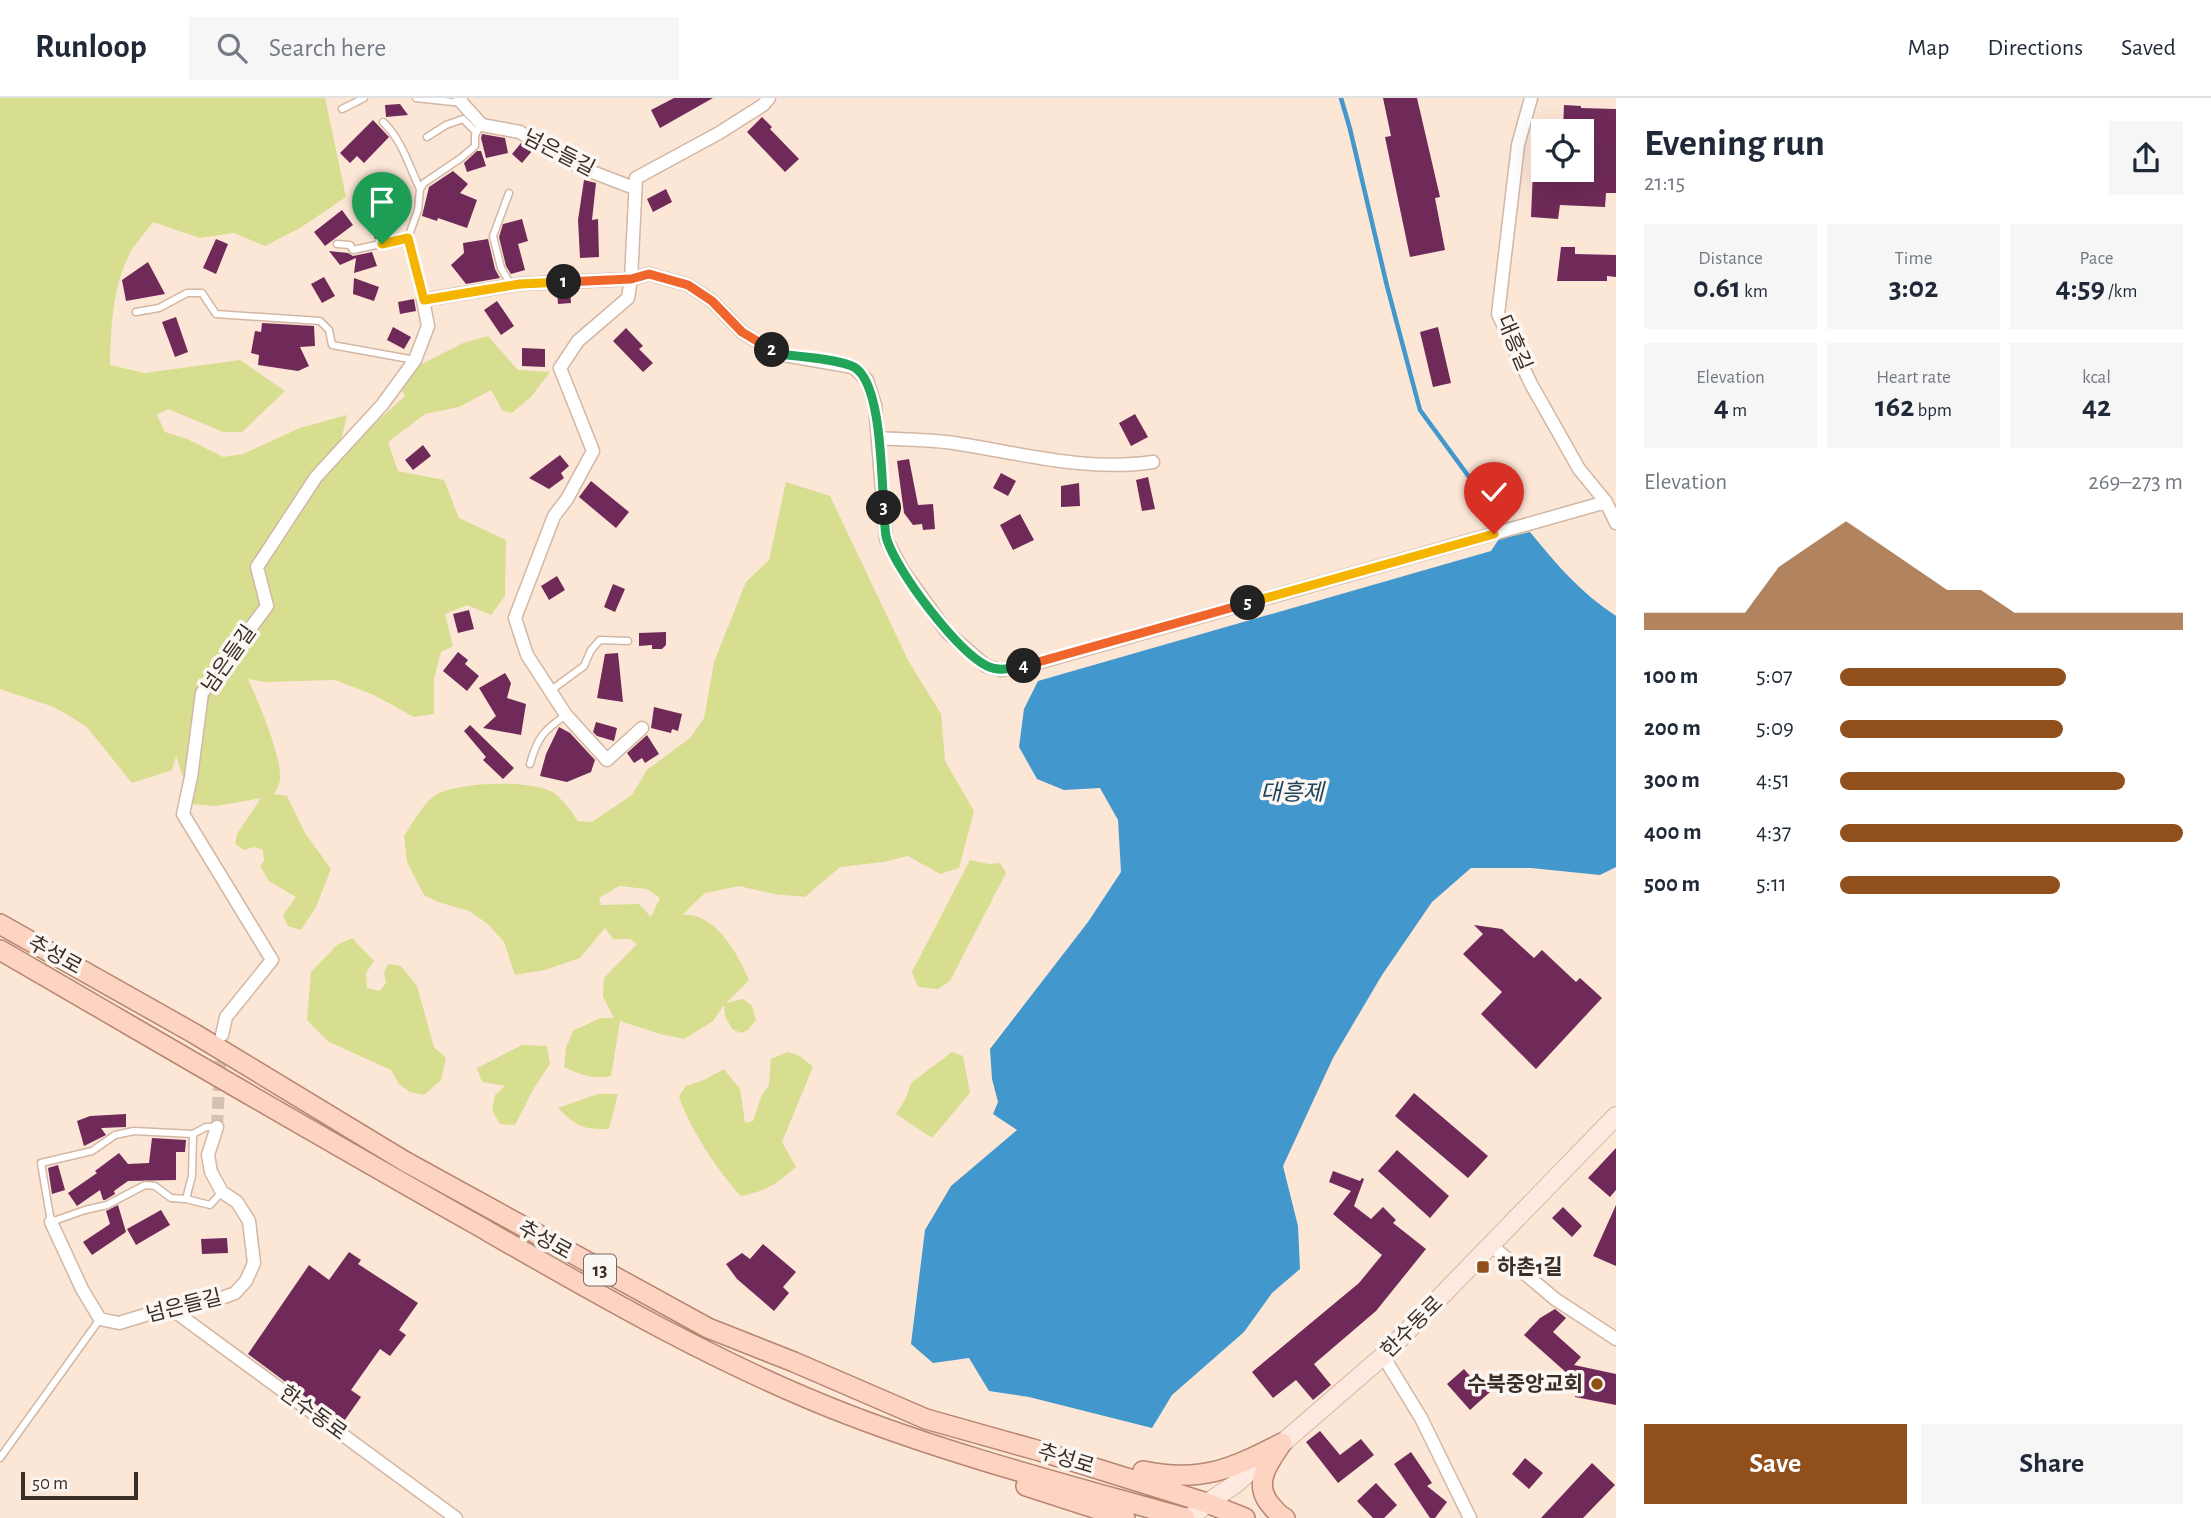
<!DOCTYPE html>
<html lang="en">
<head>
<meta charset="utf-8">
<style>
	:root { --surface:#fff; --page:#f6f6f7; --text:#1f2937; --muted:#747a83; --line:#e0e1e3; --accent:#91501b }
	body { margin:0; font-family:"Alegreya Sans","Noto Sans KR",sans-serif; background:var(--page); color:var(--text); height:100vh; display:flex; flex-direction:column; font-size:26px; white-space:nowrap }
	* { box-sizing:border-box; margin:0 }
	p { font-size:23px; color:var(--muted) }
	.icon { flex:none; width:38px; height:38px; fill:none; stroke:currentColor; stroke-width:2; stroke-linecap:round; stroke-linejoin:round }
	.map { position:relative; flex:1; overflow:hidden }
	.sheet { display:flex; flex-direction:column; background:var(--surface); width:595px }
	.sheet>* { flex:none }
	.controls { position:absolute; left:1531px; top:21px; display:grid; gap:14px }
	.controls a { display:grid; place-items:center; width:63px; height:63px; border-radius:0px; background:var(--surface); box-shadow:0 7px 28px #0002; font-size:35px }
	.scale { position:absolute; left:21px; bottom:18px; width:117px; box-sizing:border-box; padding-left:7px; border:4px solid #3a2f27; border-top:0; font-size:19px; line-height:24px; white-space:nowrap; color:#3a2f27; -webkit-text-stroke:5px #fcf7f3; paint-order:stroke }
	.pin { position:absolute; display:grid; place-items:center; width:60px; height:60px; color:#fff; margin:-72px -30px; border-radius:50% 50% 50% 0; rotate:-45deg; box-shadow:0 0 7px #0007 }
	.pin .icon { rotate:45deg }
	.km { position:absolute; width:35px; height:35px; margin:-18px; border-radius:50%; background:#222; color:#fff; font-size:19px; line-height:35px; text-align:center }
	.round { display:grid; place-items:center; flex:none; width:74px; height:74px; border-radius:0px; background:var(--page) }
	.headline { display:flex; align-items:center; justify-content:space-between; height:119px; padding:0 28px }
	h1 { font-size:38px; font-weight:600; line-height:52px }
	.stats { display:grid; grid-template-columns:repeat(3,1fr); gap:10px; height:119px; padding:7px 28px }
	.stats div { display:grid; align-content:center; border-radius:0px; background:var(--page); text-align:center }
	.stats b { font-size:30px; font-weight:600 }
	.stats small { font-size:19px; font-weight:400 }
	.stats p { font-size:19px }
	.chart { height:196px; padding:14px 28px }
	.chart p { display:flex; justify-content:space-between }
	.chart svg { width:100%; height:126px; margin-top:7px; fill:var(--accent); opacity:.7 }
	.action { display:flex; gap:14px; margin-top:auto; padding:14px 28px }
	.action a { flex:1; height:80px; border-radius:0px; background:var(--accent); color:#fff; font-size:28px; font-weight:600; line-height:80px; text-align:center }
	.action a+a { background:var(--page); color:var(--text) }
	ul { padding:0 28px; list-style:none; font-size:23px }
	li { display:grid; grid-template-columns:112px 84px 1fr; align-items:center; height:52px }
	li i { height:18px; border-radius:9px; background:var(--accent) }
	header { display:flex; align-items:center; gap:42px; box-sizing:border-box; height:98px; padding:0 35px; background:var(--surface); border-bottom:2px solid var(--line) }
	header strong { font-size:33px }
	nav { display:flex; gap:38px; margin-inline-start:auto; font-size:24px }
	.search { width:490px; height:63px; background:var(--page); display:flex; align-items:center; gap:18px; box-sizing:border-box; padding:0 24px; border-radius:0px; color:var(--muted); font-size:26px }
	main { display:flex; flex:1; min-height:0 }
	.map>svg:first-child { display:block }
</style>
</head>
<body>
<header>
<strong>Runloop</strong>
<div class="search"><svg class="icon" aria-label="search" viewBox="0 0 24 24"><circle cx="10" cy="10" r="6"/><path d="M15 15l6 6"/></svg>Search here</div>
<nav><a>Map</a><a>Directions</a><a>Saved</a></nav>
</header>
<main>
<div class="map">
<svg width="1616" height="1420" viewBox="0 0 1616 1420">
	<rect width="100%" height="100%" fill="#fce6d6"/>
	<path fill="#d8de90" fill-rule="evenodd" d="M0 0H325L346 99 300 130 265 148 234 135 200 140 153 124C146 134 136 144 130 155 112 190 111 229 110 267L145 275 240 262 285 293 242 334H223L168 311 157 317 165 334 187 341 223 359 243 356 300 330 347 317 341 343 372 328 405 298 400 289 414 270 463 245 488 238 518 272 550 274 531 299 512 315 503 313 491 292 459 309 425 316 388 344 398 373 444 382 459 420 506 442 505 498 491 517 467 507 445 516 453 548 441 554 434 581V616L414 619 374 597 335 582 265 584 248 581C257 601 286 666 279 686 278 690 276 693 274 696L287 698 305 735 331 771 315 811 301 832 288 828 283 817 296 799 269 783 260 768 264 763 263 752 254 749 244 752 235 746 237 736 261 700 217 708 192 706 176 658 172 672 132 685 86 628 54 609 0 591Z
		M786 384 830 398 909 564 941 616 945 663 974 713 959 770 940 776 908 758 883 764 840 769 805 799 774 796 739 788 705 795 682 817C715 814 738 856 749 882L726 905 743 901 752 908 756 922 748 932 741 935 732 931 725 918 724 907 713 923 684 941 660 936 620 923 611 978C593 982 580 976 564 969L566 950 573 933 600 920H614L603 899 604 880 637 846 630 841H613L605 830 580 860 545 872 515 877 504 844 488 826 469 813 438 804 424 797 407 764 404 738C411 728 423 706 433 699 453 683 533 681 554 695 564 703 571 713 578 723L592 724 632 697 647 672 690 640 704 620 714 564 746 484 769 462ZM619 788 647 791 660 800 651 819 639 806 601 807 599 800Z
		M970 762 989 766 1000 765 1006 775 950 883 938 891 918 889 912 874Z
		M352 840 374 863 366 875 367 890 380 893 386 885 384 875 388 866 401 868 417 888 434 949 446 960 441 982 424 997 410 994 399 986 391 972 329 944 307 922 311 874 337 847Z
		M522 947 547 948 550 966 534 990 515 1027 500 1026 492 1012 495 997 505 988 482 984 477 970Z
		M788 954 800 958 813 969 782 1044 796 1069C777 1086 766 1093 741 1098 719 1075 688 1028 679 998L686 988 704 982 724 971 740 991 745 1025 753 1023 761 999 769 987 771 961Z
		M952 954 963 958 970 995 932 1040 896 1016 906 1000 911 985Z
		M598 996H618L609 1031C583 1032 576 1028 558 1010Z"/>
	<path fill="#4297cc" d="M1530 434C1555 465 1582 496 1616 518V769L1600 777 1531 770H1471L1432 804 1382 877 1333 960 1283 1068 1298 1128 1300 1171 1272 1195 1244 1234 1172 1297 1152 1330 1029 1299 989 1293 969 1260 933 1265 911 1246 925 1132 951 1088 1017 1032 993 1016 998 1004 992 981 990 951 1088 824 1121 774 1118 722 1100 690 1064 692 1037 681 1019 649 1024 611 1038 583 1491 453 1499 441Z"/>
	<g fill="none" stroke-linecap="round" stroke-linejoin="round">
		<path stroke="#4297cc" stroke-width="4.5" d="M1341 0 1350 31 1387 188 1420 312 1494 413 1507 439"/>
	</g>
	<path fill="#6f2a59" d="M674 0H713L660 30 651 12Z
		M1383 0H1417L1440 99 1435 100 1445 152 1410 159 1385 39 1391 38Z
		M400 6 408 17 386 19 385 7Z
		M1564 7 1581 8V10L1616 11V95H1606L1605 109 1560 107 1558 121 1531 119 1533 72H1583L1584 33H1563Z
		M762 19 772 29 770 31 799 61 785 74 747 34Z
		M373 22 389 39 364 65 357 58 350 65 340 55Z
		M482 36 505 40 508 55 486 60 481 40Z
		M521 45 532 53 522 65 512 56Z
		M477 53H481L486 68 467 74 464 65Z
		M453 73 468 86 460 95 477 102 467 130 438 120 437 123 422 118 429 89Z
		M584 82 596 85 592 122 598 121 599 159 580 160 578 122Z
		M666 91 672 104 653 114 647 101Z
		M342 112 353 127 325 148 314 134Z
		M379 114 388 139 375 141 366 118Z
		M522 121 528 143 518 146 525 172 511 176 506 168 499 139 503 126Z
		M216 141 228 146 216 176 203 170Z
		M488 141 495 171 500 180 466 186 451 167 464 155 463 145Z
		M1561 149H1575V156L1616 157V179L1607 178V183H1557Z
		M329 153 348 155 353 158 372 154 377 168 354 175 356 160 340 167Z
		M148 164 165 196 126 203 122 182Z
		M324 179 335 198 322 205 311 186Z
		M354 180 379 189 374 203 353 196Z
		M570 192 571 205 558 206 557 193Z
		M414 201 416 213 400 216 398 204Z
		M497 203 514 228 501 237 484 212Z
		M176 219 188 254 175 259 162 224Z
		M262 225 314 228 315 248 300 249 309 268 298 273 258 267 259 257 251 255 255 233 261 234Z
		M393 229 411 239 404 251 387 242Z
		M1438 229 1451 285 1433 289 1420 234Z
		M626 230 643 248 639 251 653 265 643 274 613 243Z
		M522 250 545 251V269L522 268Z
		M1135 316 1148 339 1131 348 1119 325Z
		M423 347 431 358 413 372 405 362Z
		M560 357 569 368 561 375 564 380 549 391 529 380Z
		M909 361 918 407 933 406 935 431 923 432 922 426 913 427 904 415 897 363Z
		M1001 375 1016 383 1008 398 993 390Z
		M1148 379 1155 411 1142 413 1136 382Z
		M591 383 629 414 616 430 579 399Z
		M1079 385 1080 408 1061 409V388Z
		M1020 416 1034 442 1013 452 1000 427Z
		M557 478 565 492 549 502 541 488Z
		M613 486 625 491 615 514 604 509Z
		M469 512 474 531 458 535 453 516Z
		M666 534V547L662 551H652V547L639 548V535Z
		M458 554 468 562 465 566 479 578 467 593 443 573Z
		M618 555 623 604 597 600 605 556Z
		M505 575 511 585 507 600 526 606 521 637 483 630 496 618 479 590Z
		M654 609 682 616 678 633 672 631 671 635 651 630Z
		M596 624 617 630 614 643 597 638 593 634Z
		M470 627 514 670 503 681 483 662 486 659 464 633Z
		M559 629 570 635 595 662 591 674 567 684 540 678 546 656Z
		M647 637 659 656 645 665 642 660 634 665 627 655Z
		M1474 827 1502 831 1534 860 1542 852 1576 884 1580 880 1602 900 1536 971 1481 916 1502 894 1463 856 1483 836Z
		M1414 995 1488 1058 1468 1080 1395 1018Z
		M126 1016V1029L101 1030 106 1037 84 1048 77 1023 90 1018Z
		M152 1040 186 1042 185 1054H176V1082L128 1083 114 1093 115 1096 105 1102H103L100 1092 77 1108 68 1095 97 1075 95 1073 119 1055 128 1066 149 1065Z
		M1616 1050V1092L1610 1099 1588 1080Z
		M1397 1052 1449 1098 1430 1120 1378 1073Z
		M58 1067 65 1092 52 1096 48 1070Z
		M1333 1073 1360 1083 1362 1080 1364 1081 1354 1108 1371 1121 1383 1109 1396 1122 1393 1125 1426 1151 1376 1213 1314 1266 1331 1287 1313 1302 1296 1282 1273 1300 1252 1274 1359 1185 1382 1157 1333 1116 1351 1093 1329 1084Z
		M118 1107 126 1134 92 1157 83 1144 110 1126 106 1113Z
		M1616 1107V1168L1593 1158Z
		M1563 1109 1582 1128 1572 1139 1552 1120Z
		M161 1112 170 1127 136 1147 127 1131Z
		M227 1140 228 1155 202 1156 201 1141Z
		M763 1146 796 1174 783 1189 789 1195 774 1213 737 1181 726 1166 742 1155 750 1161Z
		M349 1154 361 1162 358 1166 418 1205 399 1232 406 1237 390 1258 380 1251 351 1292 361 1299 342 1326 248 1256 309 1167 329 1182Z
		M1555 1211 1566 1220 1553 1234 1581 1259 1574 1267 1616 1276V1307L1575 1299 1578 1285 1524 1237 1540 1220Z
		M1464 1271 1476 1285 1479 1282 1490 1294 1470 1312 1447 1286Z
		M1320 1333 1340 1357 1361 1341 1374 1357 1338 1385 1306 1344Z
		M1411 1354 1432 1385 1427 1388 1447 1404 1435 1420H1430L1394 1366Z
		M1525 1360 1543 1375 1529 1391 1512 1376Z
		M1592 1365 1615 1387 1583 1420H1541Z
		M1376 1385 1397 1407 1384 1420H1373L1357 1403Z"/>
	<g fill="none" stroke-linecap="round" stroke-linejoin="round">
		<path stroke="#d5c1b3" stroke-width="12" stroke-dasharray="12 6" stroke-linecap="butt" d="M217 1029 221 949"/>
		<g stroke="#d2b7a4" stroke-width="9">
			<path id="lane" d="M416 0 462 5
				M342 11 364 0
				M383 24C402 42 409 68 420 91
				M427 39 446 27 463 21 476 34
				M509 95 493 138 501 170 511 187
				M337 146 350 147 353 152 408 140
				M423 202 408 140 418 112 420 91 424 85 461 60 475 48V37L481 27
				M136 214 159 210 187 195H202L216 216 320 223 329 232 332 247 415 262
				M550 593 584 568 591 552 600 542 628 543
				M530 666C537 640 544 632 566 617
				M193 1036 206 1029H217
				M186 1101 171 1100 155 1088 145 1087 107 1107 85 1112 51 1124 41 1065 92 1053 115 1037 134 1033 193 1036 192 1078 186 1101 210 1107 222 1094
				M0 1360 100 1221"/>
		</g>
		<g stroke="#d2b7a4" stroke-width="15">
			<path id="street" d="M460 0 462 5 482 27 520 34 549 53 582 70 634 90
				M1531 0 1518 47 1498 216 1531 286 1579 371 1606 404 1616 425
				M878 340C903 342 929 341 954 345 1020 355 1086 374 1153 364
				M642 630 607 662 566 617 527 557 515 520 554 418 567 401 593 353 560 270 578 243 628 200 631 181 636 80 719 35 763 7 769 0
				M222 937 226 919 272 862 183 716 191 679 202 595 267 508 257 469 316 379 382 307 415 262 428 228 423 202 520 186 631 181 649 176 688 187 712 203 742 234 778 256 853 269 867 282 875 307 886 441 903 473 947 534 986 568 1001 572 1030 567 1606 404
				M51 1124 82 1191 100 1221 119 1225 188 1204 219 1201 235 1195 246 1183 254 1165 249 1123 237 1104 222 1094 211 1074 208 1057 217 1029
				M1492 1148 1555 1201 1616 1241
				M170 1210 456 1420
				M1383 1258 1421 1320 1470 1420"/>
		</g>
		<g stroke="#d2b7a4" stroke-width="20">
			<path id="secondary" d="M1190 1420 1207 1405 1234 1387 1383 1258 1616 1018"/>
		</g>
		<g stroke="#b78671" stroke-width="22">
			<path id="primary" d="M0 826 195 936 406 1064 708 1230 794 1264 926 1321 1040 1353 1207 1405 1245 1420
				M0 852C159 944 317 1037 477 1127 597 1196 719 1267 849 1317 958 1359 1072 1388 1185 1420
				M1282 1345C1269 1364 1253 1384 1269 1405 1274 1411 1278 1417 1285 1420
				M1143 1373C1202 1385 1231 1371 1282 1345
				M1026 1388 1125 1420"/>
		</g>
		<use href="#lane" stroke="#fff" stroke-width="6"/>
		<use href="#street" stroke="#fff" stroke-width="12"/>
		<use href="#secondary" stroke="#fee9e0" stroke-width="18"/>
		<use href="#primary" stroke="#fdd3c2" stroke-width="19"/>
	</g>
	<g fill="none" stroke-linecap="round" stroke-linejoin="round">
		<g stroke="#fff" stroke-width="14">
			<path id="split-1" d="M382 146 408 140 424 202 520 186 564 184"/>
		</g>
		<g stroke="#fff" stroke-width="14">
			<path id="split-2" d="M564 184 631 181 649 176 688 187 712 203 742 234 772 252"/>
		</g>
		<g stroke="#fff" stroke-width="14">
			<path id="split-3" d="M772 252 778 256C797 258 839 261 854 269 882 285 881 378 884 410"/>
		</g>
		<g stroke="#fff" stroke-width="14">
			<path id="split-4" d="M884 410C885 420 884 433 887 442 898 475 957 553 987 568 999 574 1011 570 1024 568"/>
		</g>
		<g stroke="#fff" stroke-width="14">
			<path id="split-5" d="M1024 568 1248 505"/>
		</g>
		<g stroke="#fff" stroke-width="14">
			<path id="split-6" d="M1248 505 1494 436"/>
		</g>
		<use href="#split-1" stroke="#f5b400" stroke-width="9"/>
		<use href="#split-2" stroke="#f0652b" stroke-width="9"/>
		<use href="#split-3" stroke="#22a559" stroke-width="9"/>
		<use href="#split-4" stroke="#22a559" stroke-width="9"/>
		<use href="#split-5" stroke="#f0652b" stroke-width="9"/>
		<use href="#split-6" stroke="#f5b400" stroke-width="9"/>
	</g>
	<g fill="#91501b" stroke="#fcf7f3" stroke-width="2.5">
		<rect x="1476" y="1162" width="14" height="14" rx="3.5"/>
		<circle cx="1597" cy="1286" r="7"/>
	</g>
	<g text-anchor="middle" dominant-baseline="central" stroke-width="7" stroke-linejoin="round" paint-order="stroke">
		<rect fill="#fcf7f3" stroke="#746b64" stroke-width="2" x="584" y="1156.5" width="32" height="31" rx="5"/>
		<g font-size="19" font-weight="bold" fill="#3a2f27">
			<text x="600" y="1172">13</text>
		</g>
		<g font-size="21" fill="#3a2f27" stroke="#fcf7f3">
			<text transform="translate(559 55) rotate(27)">넘은들길</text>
			<text transform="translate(1514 245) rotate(67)">대흥길</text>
			<text transform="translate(229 561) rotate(-55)">넘은들길</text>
			<text transform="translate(55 857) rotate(29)">추성로</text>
			<text transform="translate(545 1142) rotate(29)">추성로</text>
			<text transform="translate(184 1208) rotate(-14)">넘은들길</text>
			<text transform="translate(1412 1229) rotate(-45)">한수동로</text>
			<text transform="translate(313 1315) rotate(36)">한수동로</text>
			<text transform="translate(1066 1361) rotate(17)">추성로</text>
		</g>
		<g font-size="21" font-weight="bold" fill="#3a2f27" stroke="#fcf7f3" text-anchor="start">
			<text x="1497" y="1169">하촌1길</text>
			<text x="1583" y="1286" text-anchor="end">수북중앙교회</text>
		</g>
		<g font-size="23" font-style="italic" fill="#1f435a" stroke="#fcf7f3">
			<text x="1292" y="695">대흥제</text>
		</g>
	</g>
</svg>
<div class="controls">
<a><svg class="icon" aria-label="locate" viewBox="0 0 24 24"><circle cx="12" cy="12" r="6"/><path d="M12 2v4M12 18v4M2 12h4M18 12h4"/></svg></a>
</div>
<div class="scale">50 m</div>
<div class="pin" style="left:382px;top:146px;background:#1e9e55"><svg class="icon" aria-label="arrive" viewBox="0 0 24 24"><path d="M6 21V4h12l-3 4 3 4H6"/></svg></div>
<div class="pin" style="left:1494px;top:436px;background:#d93025"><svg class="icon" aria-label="check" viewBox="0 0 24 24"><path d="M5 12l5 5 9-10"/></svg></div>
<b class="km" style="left:564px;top:184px">1</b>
<b class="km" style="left:772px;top:252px">2</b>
<b class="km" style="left:884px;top:410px">3</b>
<b class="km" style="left:1024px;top:568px">4</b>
<b class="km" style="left:1248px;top:505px">5</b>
</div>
<section class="sheet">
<div class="headline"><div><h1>Evening run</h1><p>21:15</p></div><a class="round"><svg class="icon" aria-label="share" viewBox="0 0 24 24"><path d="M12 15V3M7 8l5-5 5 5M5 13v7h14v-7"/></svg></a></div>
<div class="stats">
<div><p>Distance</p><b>0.61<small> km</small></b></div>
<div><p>Time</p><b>3:02</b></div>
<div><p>Pace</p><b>4:59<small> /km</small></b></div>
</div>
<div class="stats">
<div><p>Elevation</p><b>4<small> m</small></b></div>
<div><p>Heart rate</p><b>162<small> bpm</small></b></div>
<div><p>kcal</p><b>42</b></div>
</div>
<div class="chart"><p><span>Elevation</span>269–273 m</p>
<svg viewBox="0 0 160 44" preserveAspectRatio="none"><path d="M0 44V38L10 38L20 38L30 38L40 22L50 14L60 6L70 14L80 22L90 30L100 30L110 38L120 38L130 38L140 38L150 38L160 38V44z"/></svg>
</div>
<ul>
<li><b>100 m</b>5:07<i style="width:66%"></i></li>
<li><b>200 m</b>5:09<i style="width:65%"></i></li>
<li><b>300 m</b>4:51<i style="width:83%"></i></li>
<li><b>400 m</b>4:37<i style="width:100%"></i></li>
<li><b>500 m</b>5:11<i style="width:64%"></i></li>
</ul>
<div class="action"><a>Save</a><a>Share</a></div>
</section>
</main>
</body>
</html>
